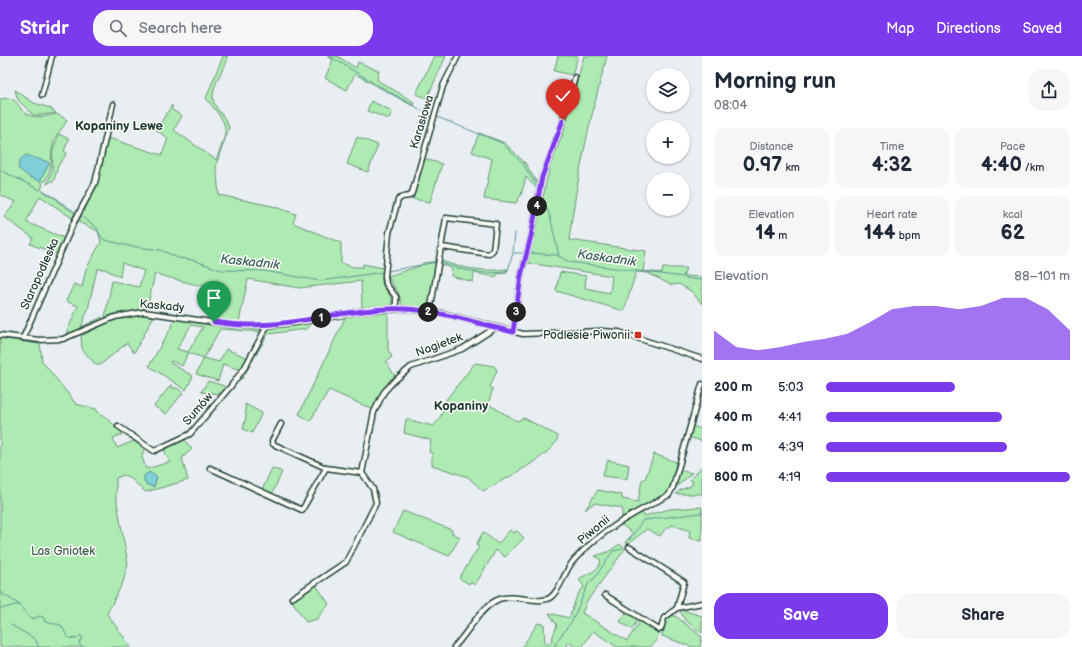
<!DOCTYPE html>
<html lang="en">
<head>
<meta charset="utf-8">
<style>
	:root { --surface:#fff; --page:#f6f6f7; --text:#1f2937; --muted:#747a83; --accent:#7c3aed }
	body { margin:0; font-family:"Balsamiq Sans",sans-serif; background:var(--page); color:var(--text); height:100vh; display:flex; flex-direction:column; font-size:15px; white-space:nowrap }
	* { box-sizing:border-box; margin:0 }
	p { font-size:13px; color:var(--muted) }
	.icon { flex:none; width:22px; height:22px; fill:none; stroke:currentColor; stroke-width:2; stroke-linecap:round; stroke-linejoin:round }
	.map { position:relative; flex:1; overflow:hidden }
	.side { display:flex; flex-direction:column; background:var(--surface); width:380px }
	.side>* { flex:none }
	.controls { position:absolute; left:646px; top:12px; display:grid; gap:8px }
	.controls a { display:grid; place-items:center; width:44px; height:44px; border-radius:50%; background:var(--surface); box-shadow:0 1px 3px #0004; font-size:20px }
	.pin { position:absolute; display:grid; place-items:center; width:34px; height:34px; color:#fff; margin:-41px -17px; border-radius:50% 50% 50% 0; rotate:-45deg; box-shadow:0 0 4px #0007 }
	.pin .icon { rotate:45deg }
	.km { position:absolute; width:20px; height:20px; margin:-10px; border-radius:50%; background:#222; color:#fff; font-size:11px; line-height:20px; text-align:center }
	.round { display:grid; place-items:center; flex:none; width:42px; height:42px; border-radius:16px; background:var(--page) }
	.headline { display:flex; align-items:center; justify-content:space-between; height:68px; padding:0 12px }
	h1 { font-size:22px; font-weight:800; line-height:30px }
	.stats { display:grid; grid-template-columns:repeat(3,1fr); gap:6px; height:68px; padding:4px 12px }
	.stats div { display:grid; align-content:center; border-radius:10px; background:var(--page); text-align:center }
	.stats b { font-size:20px; font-weight:800 }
	.stats small { font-size:11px; font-weight:400 }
	.stats p { font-size:11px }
	.chart { height:112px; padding:8px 12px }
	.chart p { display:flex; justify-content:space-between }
	.chart svg { width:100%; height:72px; margin-top:4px; fill:var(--accent); opacity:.7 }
	.action { display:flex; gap:8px; margin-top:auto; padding:8px 12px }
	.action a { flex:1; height:46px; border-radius:16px; background:var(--accent); color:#fff; font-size:16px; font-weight:800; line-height:46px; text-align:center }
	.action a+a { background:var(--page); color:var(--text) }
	ul { padding:0 12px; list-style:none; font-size:13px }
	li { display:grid; grid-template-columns:64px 48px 1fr; align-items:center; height:30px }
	li i { height:10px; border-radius:5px; background:var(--accent) }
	header { display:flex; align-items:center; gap:24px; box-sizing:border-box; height:56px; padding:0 20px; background:var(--accent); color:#fff }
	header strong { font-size:19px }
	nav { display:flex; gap:22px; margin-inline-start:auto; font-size:14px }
	.search { width:280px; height:36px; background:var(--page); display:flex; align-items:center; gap:10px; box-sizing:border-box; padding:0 14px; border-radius:16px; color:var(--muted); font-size:15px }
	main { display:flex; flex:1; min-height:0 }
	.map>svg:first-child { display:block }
</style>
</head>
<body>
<header>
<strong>Stridr</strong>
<div class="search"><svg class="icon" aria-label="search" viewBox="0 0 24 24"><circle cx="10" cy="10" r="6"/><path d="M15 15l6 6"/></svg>Search here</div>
<nav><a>Map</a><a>Directions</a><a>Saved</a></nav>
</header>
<main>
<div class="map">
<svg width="702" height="591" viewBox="0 0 702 591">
	<rect width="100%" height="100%" fill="#e9eef3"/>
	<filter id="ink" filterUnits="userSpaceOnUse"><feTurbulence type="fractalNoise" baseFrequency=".025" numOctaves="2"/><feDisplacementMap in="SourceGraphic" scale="8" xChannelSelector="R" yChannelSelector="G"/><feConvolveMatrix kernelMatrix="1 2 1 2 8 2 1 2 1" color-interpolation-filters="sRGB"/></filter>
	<g filter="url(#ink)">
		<path fill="#aeebb2" stroke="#669473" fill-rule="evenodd" d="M223 0H227V5C221 18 207 37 216 51 221 58 227 64 229 72L216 109 219 139 272 150 296 158 293 167 341 187V207L353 211H363V208L383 212C382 217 381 224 383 229 386 237 395 240 391 250H372L362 252 361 225 299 232 248 223 239 266 218 264 223 230H201L155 218 147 252 105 261 112 225 139 231 144 215 122 207 120 221 105 213H97L88 253 81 271 102 261 103 263 65 280 78 250 66 245 74 228 82 231 86 213 101 186 98 175 78 166 96 132 108 82 162 99 168 82 156 74 172 49V54L182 60 174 74 216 104C230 68 229 72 206 42Z
			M327 0H337L356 12 358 6 379 15 377 24 414 46 413 50 355 18 347 34 325 22 333 4Z
			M434 0H446L427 42 416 38Z
			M558 0H578L572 19 554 15Z
			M584 0H607C590 62 577 121 569 184L646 195 643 215 662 217 663 212H686L683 220 702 221V248L691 235 679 228 671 229 648 217 636 216 624 255 556 235 560 216 586 220 585 232 610 237 612 220 528 207 550 110 564 74Z
			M15 34 34 47 50 52 56 57 41 59H33L18 44Z
			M8 42C18 43 18 51 24 56 34 64 46 60 57 58L67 64C64 72 56 77 54 86 49 100 54 112 45 125L41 126 43 128 41 133 59 144 58 146 75 157 72 162 40 140 26 166 64 182 57 198 30 188 33 182 4 161 16 146 0 139V43Z
			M371 45 392 55 389 63 367 55Z
			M479 77 505 87 526 108 537 127 536 132 526 121 521 139 516 147 484 143 492 103 472 96Z
			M59 78 69 83 64 95 67 97 58 110 54 124 47 128 52 115 53 94Z
			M357 81 378 89 368 116 347 108Z
			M425 103 442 108 430 146 413 143Z
			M438 205 430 253 403 250C400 246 400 242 399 238 396 231 390 227 388 220L420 210 423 207Z
			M442 205C463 213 486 216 508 213L506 217 497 218 496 221 474 217 473 226 451 220 452 213 441 208Z
			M388 255V293L392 301 386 306 395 320 380 338 372 353 329 334 310 365 299 358 345 262 311 267 306 273 268 278 242 323 239 322 270 271Z
			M133 259 154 260 134 297 127 287 100 309H96L82 293 81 280 113 264Z
			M176 263 235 271 264 273 263 276 220 273 204 302 219 306 226 293 248 302 241 314 223 308 218 325 196 318 204 302 188 297 182 310 171 305 170 307 193 320 186 334 149 310ZM191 269 203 271 188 296 177 293Z
			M0 281 40 288 42 305 76 348 96 353 101 360H104L124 378 113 382 117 392 134 385 144 393 142 401 146 413 170 406 163 392 183 382 192 393 182 402 188 424 146 436C137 430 134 423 124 419L116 422V441L128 508 123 526 107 558 131 591H0Z
			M475 307 494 310 497 314 490 331 493 333 488 348 517 365 524 362 558 380C557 398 499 426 483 435L468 421 432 409V397L429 396 431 384 404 377 406 363 433 370C439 366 445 352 445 345Z
			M208 325 224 330 227 333 222 338 201 336Z
			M171 329 172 332H177L183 337 166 358 154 350Z
			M245 348 262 357 252 377 243 373 246 361Z
			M691 370 702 373V385L688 381Z
			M654 398 676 406C674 417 673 432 664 440L622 462V452L594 447 585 454 598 434 622 439V443L638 446 642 424 645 423Z
			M608 404 629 409 627 423 602 420Z
			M702 410V438H676L680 434 691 430 693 425 690 424Z
			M272 412 282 416 272 438 262 434Z
			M678 414 692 417 674 433Z
			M702 451V485L689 482 690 475 673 469 665 473 660 480 647 473 628 488 625 486 633 478 620 467 641 455 644 460 670 453Z
			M403 455 452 474V477L460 481 449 500 393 476Z
			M510 474 513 477 517 475 524 482 505 501 496 494 475 529 470 526 469 528 459 522 479 491 476 489 483 476 498 488Z
			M620 488 625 493 587 545 582 557 627 585 641 564 659 577 656 586 650 591H617L593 575 582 591H576L568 586 567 591H522L538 567 544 568 545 589 551 586 557 569 549 557 569 562C575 550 573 542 584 531L579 523C586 518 603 514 600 503L595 500 608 496Z
			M316 529 329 548 317 563 306 566 292 545Z
			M679 553 702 560V577L685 564Z
			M627 555 639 562 632 573 620 566Z
			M670 559 677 561 702 581 700 591H692L662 580 665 564Z"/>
		<path fill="#80d0d9" stroke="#599597" d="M26 99 48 106 49 108 40 125 29 121 18 112 20 104Z
			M149 416 157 421 154 431 147 429 144 425V420Z"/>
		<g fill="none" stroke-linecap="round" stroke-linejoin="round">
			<path stroke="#599597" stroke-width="1" d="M329 0 374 27
				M376 28 430 59
				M437 61 502 87 523 108 538 132
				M0 114 40 134
				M43 135 58 144
				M541 139 550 160 559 200
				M59 145 75 156
				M81 160 97 172 101 181 105 184 129 190 161 194 178 202 193 204 221 214 264 215 321 225 383 216
				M513 196 515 177
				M530 197 557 199 569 206 683 221
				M442 207C458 214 492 221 508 214L513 197H523
				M388 215 437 206
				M684 222 702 224
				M0 282 38 288
				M629 484 643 464 701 457 702 455
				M0 536 20 549
				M0 552C8 553 13 548 20 549L26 558 32 563 40 560 44 562 45 566 61 569 68 582 77 583 81 579 83 583 79 586V588L83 591
				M11 569 35 583 39 591
				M552 591 556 589V586L572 565 589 526 594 523 613 495 622 493"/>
			<g stroke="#1f3d34" stroke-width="7">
				<path id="street" d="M42 39 52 0
					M396 253V241L386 228 385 220 389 177 398 144 402 141 410 140 412 137 443 30 458 0
					M430 256 446 162 496 168 493 194 489 198 442 191
					M513 276 521 220 531 180 542 121 561 71 575 21
					M0 279 39 284 63 283 115 261 144 256 232 269 262 270 294 267 361 255 405 253 441 257 523 278 601 275 619 276 702 303
					M23 282 73 168 95 127 113 48
					M281 368 272 385 273 388 326 412
					M118 370 154 395 190 378 231 330 245 311 267 270
					M210 412 302 454 326 412 362 417
					M362 417 374 356 384 336 393 326 411 311 462 293 495 272
					M629 491 684 526 677 552
					M605 539 659 574 661 573 664 562 677 552 702 547
					M292 542 346 506 376 447 373 433 362 417
					M454 591C468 577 479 553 497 544 512 536 539 550 551 541 562 532 564 515 574 504 600 475 634 457 669 439L673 431 702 328"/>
			</g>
			<use href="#street" stroke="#fdfcf7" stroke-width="4"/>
		</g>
	</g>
	<g fill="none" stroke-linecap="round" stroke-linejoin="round" filter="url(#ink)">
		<g stroke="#fff" stroke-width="8">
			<path id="route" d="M214 266C278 277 327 255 388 253 431 251 472 266 513 276L521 220 531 180 542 121 563 64"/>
		</g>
		<use href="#route" stroke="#7c3aed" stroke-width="5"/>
	</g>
	<rect fill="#c8321e" stroke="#fdfcf7" stroke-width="1.5" x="634" y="275" width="8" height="8" rx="2"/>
	<g text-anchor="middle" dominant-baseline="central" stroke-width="3" stroke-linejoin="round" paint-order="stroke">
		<g font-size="12" fill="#1f3d34" stroke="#fdfcf7">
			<text transform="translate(422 66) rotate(-73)">Karasiowa</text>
			<text transform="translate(40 218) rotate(-66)">Staropodleska</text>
			<text transform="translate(162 250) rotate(5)">Kaskady</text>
			<text transform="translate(439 289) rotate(-20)">Nagietek</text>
			<text transform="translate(198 353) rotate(-49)">Sumów</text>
			<text transform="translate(594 474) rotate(-40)">Piwonii</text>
		</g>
		<g font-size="12" fill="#1f3d34" stroke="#fdfcf7" text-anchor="end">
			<text x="630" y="279">Podlesie Piwonii</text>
		</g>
		<g font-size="12" fill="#3c604d" stroke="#fdfcf7">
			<text x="63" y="495">Las Gniotek</text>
		</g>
		<g font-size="13" font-weight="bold" fill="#1f3d34" stroke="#fdfcf7">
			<text x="119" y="70">Kopaniny Lewe</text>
			<text x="461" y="350">Kopaniny</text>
		</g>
		<g font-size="13" font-style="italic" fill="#37625d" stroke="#fdfcf7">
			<text transform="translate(607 202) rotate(8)">Kaskadnik</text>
			<text transform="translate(250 206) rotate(6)">Kaskadnik</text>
		</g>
	</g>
</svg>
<div class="controls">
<a><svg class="icon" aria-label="layers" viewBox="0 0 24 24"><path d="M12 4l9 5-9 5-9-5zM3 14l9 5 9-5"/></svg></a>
<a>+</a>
<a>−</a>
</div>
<div class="pin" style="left:214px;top:266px;background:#1e9e55"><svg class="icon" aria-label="arrive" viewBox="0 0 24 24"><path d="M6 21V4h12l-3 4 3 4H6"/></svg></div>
<div class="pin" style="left:563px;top:64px;background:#d93025"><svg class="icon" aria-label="check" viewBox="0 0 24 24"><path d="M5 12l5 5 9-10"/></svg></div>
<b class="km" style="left:321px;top:262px">1</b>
<b class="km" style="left:428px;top:256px">2</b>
<b class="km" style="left:516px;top:256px">3</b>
<b class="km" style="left:537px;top:150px">4</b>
</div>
<section class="side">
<div class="headline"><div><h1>Morning run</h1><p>08:04</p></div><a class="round"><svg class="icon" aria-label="share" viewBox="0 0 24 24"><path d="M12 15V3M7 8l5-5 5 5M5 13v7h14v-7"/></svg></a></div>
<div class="stats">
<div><p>Distance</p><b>0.97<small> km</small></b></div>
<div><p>Time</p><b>4:32</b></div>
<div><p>Pace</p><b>4:40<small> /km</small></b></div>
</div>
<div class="stats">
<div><p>Elevation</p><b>14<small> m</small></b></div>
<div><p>Heart rate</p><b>144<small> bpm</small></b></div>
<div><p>kcal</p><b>62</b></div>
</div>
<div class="chart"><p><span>Elevation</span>88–101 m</p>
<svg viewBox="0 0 160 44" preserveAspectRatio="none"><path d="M0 44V26L10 36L20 38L30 36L40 33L50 31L60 28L70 21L80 13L90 11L100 11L110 13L120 11L130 6L140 6L150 13L160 26V44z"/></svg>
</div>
<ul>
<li><b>200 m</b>5:03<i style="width:53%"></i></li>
<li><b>400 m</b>4:41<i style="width:72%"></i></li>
<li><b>600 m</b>4:39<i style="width:74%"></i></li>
<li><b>800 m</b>4:19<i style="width:100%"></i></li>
</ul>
<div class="action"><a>Save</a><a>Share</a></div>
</section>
</main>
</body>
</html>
